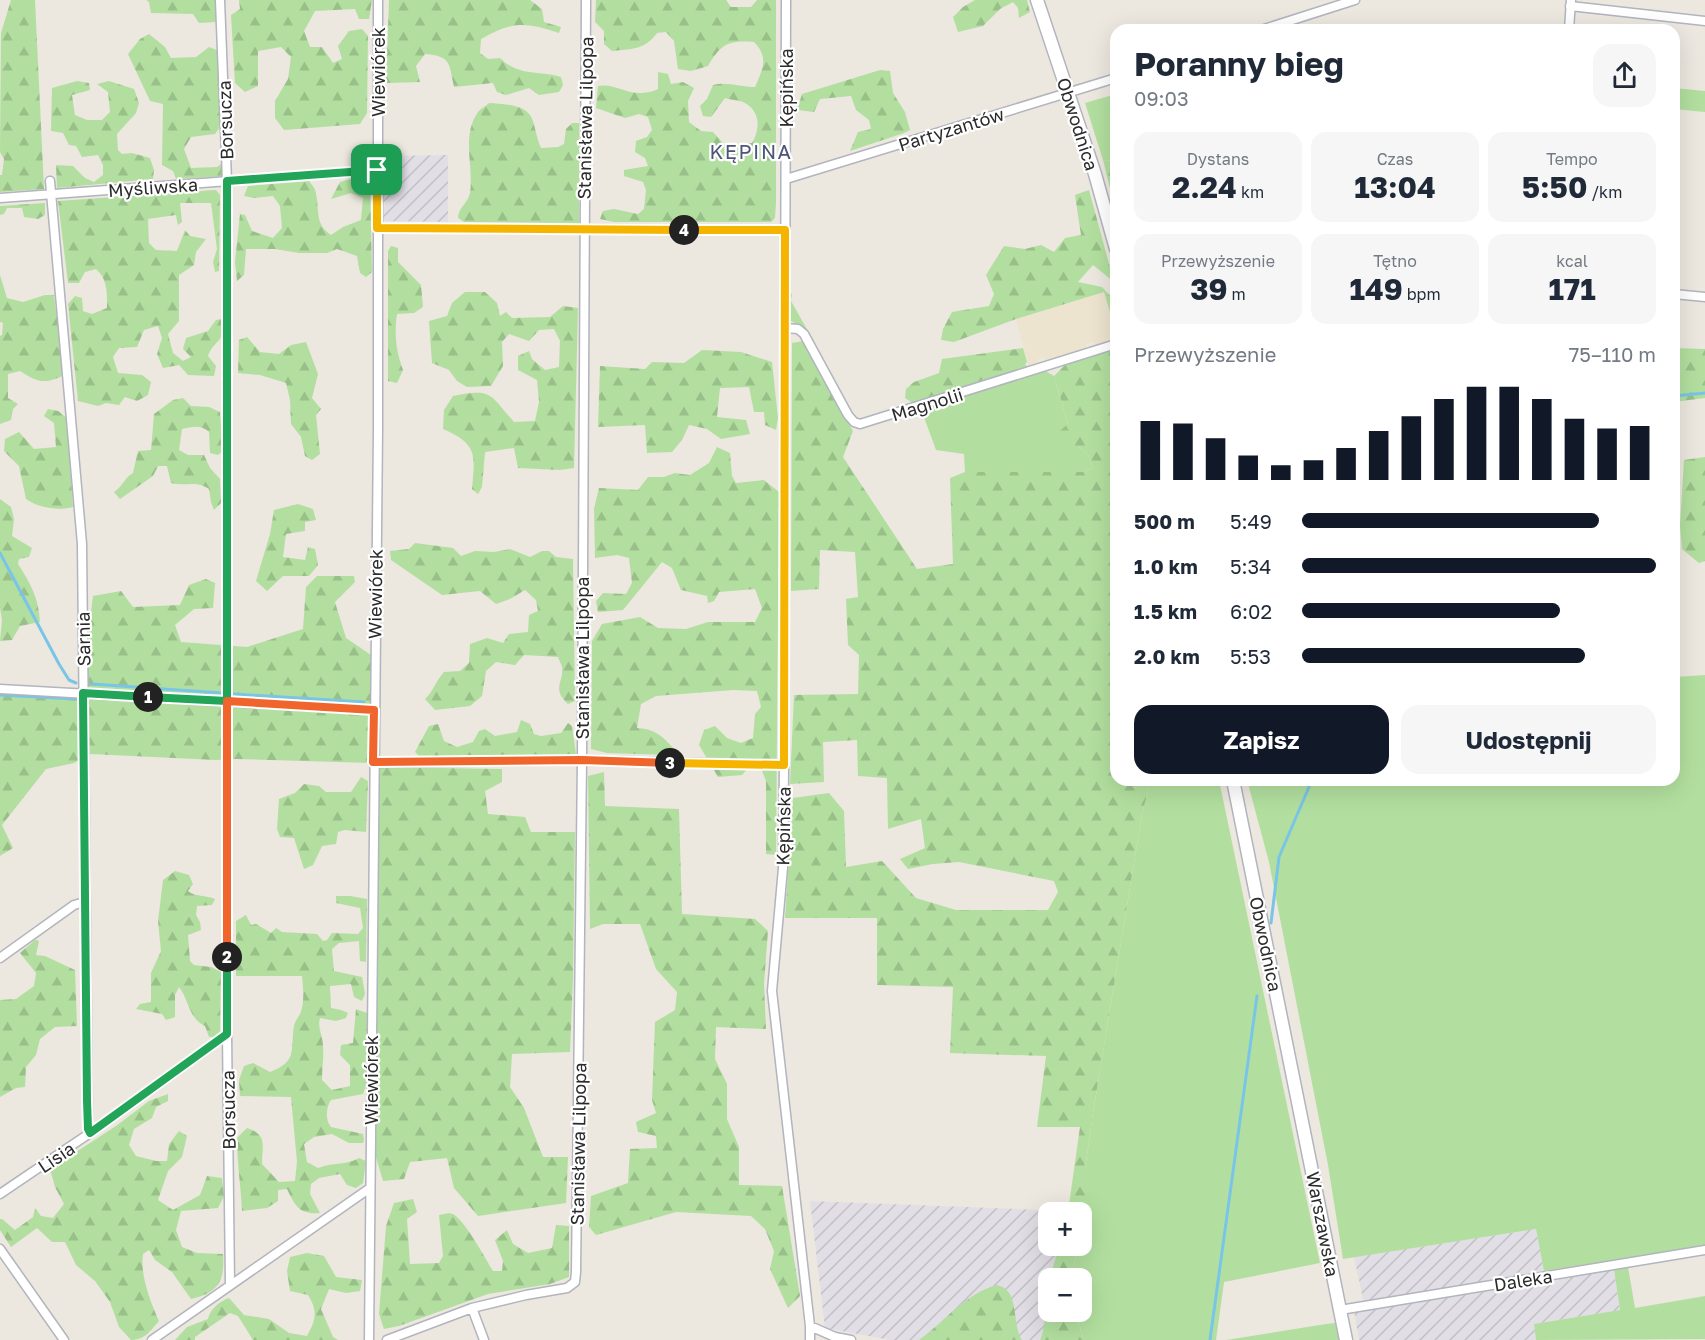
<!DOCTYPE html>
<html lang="pl">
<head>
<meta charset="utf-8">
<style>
	:root { --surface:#fff; --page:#f6f6f7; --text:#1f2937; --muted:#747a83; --accent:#111827 }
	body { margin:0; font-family:"Golos Text",sans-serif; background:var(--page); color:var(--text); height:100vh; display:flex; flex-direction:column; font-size:22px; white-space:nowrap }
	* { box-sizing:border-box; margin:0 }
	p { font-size:20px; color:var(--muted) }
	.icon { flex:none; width:33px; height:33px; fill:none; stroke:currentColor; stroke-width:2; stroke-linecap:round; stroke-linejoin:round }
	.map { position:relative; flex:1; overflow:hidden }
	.panel { position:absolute; left:1110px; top:24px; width:570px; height:762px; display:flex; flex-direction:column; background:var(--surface); border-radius:18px; box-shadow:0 6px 24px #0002 }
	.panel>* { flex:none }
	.fabs { position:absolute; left:1038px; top:1202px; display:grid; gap:12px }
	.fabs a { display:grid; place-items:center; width:54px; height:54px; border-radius:12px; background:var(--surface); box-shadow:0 6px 24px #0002; font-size:30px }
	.pin { position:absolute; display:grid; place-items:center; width:51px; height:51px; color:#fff; margin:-26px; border-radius:12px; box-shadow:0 3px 9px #0006 }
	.km { position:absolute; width:30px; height:30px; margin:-15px; border-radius:50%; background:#222; color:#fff; font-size:16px; line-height:30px; text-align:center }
	.round { display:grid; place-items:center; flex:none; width:63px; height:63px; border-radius:18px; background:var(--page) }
	.headline { display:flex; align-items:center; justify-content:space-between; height:102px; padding:0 24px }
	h1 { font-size:33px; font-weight:700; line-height:45px }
	.stats { display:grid; grid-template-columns:repeat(3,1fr); gap:9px; height:102px; padding:6px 24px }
	.stats div { display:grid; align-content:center; border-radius:15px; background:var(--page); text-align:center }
	.stats b { font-size:30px; font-weight:700 }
	.stats small { font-size:16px; font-weight:400 }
	.stats p { font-size:16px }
	.chart { height:168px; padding:12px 24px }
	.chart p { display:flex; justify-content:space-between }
	.chart svg { width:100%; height:108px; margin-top:6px; stroke:var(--accent); stroke-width:6 }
	.action { display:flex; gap:12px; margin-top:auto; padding:12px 24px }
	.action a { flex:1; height:69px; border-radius:18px; background:var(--accent); color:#fff; font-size:24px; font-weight:700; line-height:69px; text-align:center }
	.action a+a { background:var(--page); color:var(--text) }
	ul { padding:0 24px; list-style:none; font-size:20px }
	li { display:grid; grid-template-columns:96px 72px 1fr; align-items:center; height:45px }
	li i { height:15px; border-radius:8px; background:var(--accent) }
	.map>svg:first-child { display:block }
</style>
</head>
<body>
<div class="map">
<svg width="1705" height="1340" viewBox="0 0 1705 1340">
	<defs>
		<pattern id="industrial-furrows" width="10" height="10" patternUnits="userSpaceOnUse" patternTransform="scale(1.5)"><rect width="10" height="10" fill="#e1dfe5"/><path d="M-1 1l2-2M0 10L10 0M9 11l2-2" fill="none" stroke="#c1c0c5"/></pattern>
		<pattern id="forest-firs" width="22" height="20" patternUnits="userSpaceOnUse" patternTransform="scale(1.5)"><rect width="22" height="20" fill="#b2df9f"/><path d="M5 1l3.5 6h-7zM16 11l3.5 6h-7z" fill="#99c089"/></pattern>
	</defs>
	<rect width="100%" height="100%" fill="#ece7df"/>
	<path fill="url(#industrial-furrows)" d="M448 155V222L385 221 383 219 385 202 383 201V187L385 184 383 156Z
		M810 1201 1068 1211 1048 1212V1245H1059L1050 1278H1048V1311L1064 1340H890L825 1328Z
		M1536 1229 1544 1271 1534 1272 1532 1275 1364 1303 1354 1257Z
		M1614 1269 1620 1310 1534 1324 1536 1340H1359L1354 1311 1535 1282 1542 1285 1554 1283 1563 1277Z"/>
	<path fill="#ede4cf" d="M1104 292 1116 340 1098 346 1093 342 1087 344 1085 349 1047 362 1043 357 1038 359V364L1029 367 1016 319Z"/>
	<path fill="#b2df9f" d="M1674 88 1705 91V112L1674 109Z
		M1116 94V161L1103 160 1085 103Z
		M789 292 792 294 791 301 816 345H814L799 325 791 321Z
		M1044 370 1054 376 1068 424 1064 447H1079L1088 455 1093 468 1081 472H965L964 454 936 450 921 409 935 405 939 410 946 408 947 401Z
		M1705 675V1246L1544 1271 1536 1229 1343 1259 1328 1165 1269 862 1247 780H1674V677Z
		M1151 780H1219L1320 1263 1224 1282 1216 1340H1082L1078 1311H1082V1278H1073V1269L1078 1245H1082V1228L1085 1213V1169L1093 1113 1142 814Z
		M1628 1267 1635 1308 1705 1296V1339L1536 1340 1534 1324 1620 1310 1614 1269Z
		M1335 1323 1339 1340H1226L1326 1324Z"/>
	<path fill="url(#forest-firs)" d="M11 0H35L44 189 0 192V175H2L4 159 0 152 1 33Z
		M146 0H216V22L199 23 193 14 151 13 149 2Z
		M239 0H372L369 19H359L355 9 315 11 304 31 310 47H322L333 63 342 59 338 46 349 31 362 29 368 36 367 113 360 124 284 130 275 118V101L288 79 291 57 281 47 258 51V86L245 92 235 83 231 15 240 9Z
		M389 0H530L542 9 544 22 561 27 559 33C525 22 513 21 481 39L480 53 488 59 500 58C519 77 537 70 561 77L563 85 559 92 539 95 529 88 506 95 497 92 493 83 454 87C449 63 451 56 425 54L416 66 420 82 386 83Z
		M596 0H726L731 7H751L757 0H776V202L775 218 771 222H614L600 219 603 211 614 209 638 214 644 209 646 190 643 182 624 176V170L648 166 645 158 635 152 636 141 647 137 652 130 648 117 639 114 625 118 596 108 598 86C618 82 632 101 658 89V72L668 74 671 84 683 82 694 88 688 101 689 122 701 131 713 132 724 144 752 143C760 130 761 112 745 103 740 100 731 100 725 98L711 117 703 116 700 106 707 99 713 85C726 81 741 87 755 87 763 69 769 57 754 42 728 40 721 44 708 66L691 71 678 69 674 41 666 32 657 33C645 50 631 49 612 51L604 44V31L595 22Z
		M975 0H1027L1030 12 1019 18 1018 8 1013 2 1000 9 983 26 958 32 953 17 963 7Z
		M149 34 165 47 171 58 196 57 209 47 217 50 222 117 220 127 215 134 191 137 184 149 191 168 217 167 224 162 226 176 176 179 173 171 162 165 163 104 150 101 128 54 140 39Z
		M880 70 890 71 893 93 905 112 910 130 904 133 850 151 858 132 871 129 869 120 856 110 851 96 820 99 814 112 797 110 802 94Z
		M77 81 89 83 90 90 72 95 75 115 87 120H102L110 112 108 92 97 84 109 81 134 89 139 103 136 113 117 134 118 150 122 154 132 153 150 158 154 170 153 179 57 188 56 165 73 166 85 178 94 182 103 175V165L98 155 82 157 76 146 69 145 63 133 51 131 52 88Z
		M489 103C501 104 523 104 530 115 535 122 536 138 541 148L558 147 564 144 566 129 572 123H579V223L464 222 458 218C458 208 468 203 470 193 474 167 461 136 478 112 480 109 486 106 489 103Z
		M1103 160 1116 161V212Z
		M351 179 370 181 372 272 366 277 360 273 357 256 337 249 327 253H299L275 249H246L244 275 237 281 235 262 240 214 245 215 252 231 273 238 282 228 280 206 273 196 254 198 244 196 248 186 309 181C312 185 316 189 316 194 320 211 314 223 331 235L343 227 361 220 363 198 351 193 331 199 340 182Z
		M216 190 220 195 219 271 215 272 213 262 217 249 211 203H180L182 222 178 225 176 215 148 219 149 243 156 250 177 251 185 230 190 236 206 239 196 252 194 265 179 275V321L168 334 173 353 183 361 191 357 183 349 186 338 208 331 216 320 222 319C226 344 214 339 208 356L216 366 214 376 188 375 179 365 163 368 157 354 162 338 158 326 144 330 137 347 119 348 113 357 118 373 142 375 151 382 148 395 137 401 125 397 119 405 106 403 98 406 78 401 68 304 75 296 82 298 83 311 92 314 107 308C107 294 108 279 96 269L85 272 79 283H68L58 201Z
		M1089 190 1114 282 1093 265 1078 282 1102 287 1116 302V333L1104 292 1016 319 954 342 941 340 943 329 952 312 989 306 994 294 986 275 1004 246 1025 249 1041 245 1054 252 1065 238 1081 235 1075 195Z
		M45 203V215L38 219 24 217 22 208H7L4 214 0 215V206Z
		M391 246 398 248V262L421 285 423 307 414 313 397 314C394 334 396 351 403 370L397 383 388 381V251Z
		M0 275 7 298 23 302 45 295H54L64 375C45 385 37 382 20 371L8 374V398L18 404 13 409 11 420 0 424V336L2 335 3 323 0 322Z
		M465 292H485L497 303 500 316 506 312 512 318 550 317 563 306 578 308 574 468 560 470 518 468 514 448 485 452 482 487 478 494 472 489C475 455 478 444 443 429L444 410 453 396C493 388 489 394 514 422L535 421 539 402 537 380 518 370V356L529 351 532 359 545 370 559 367 560 341 554 329 539 330 529 341 509 334 502 342 503 366 491 386 467 387 457 381 449 370 432 363 429 321 447 316 452 303Z
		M247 337 260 352 279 354 291 345 306 342 318 374 312 398 321 409 316 415 320 454 312 460 305 456 301 437 291 424 290 400 286 383 260 375 238 373 239 340Z
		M803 341 853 431 843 457 917 569 953 564 950 478 965 472H1081L1093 468 1088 455 1079 447H1064L1055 435 1068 424 1054 376 1066 364 1116 348V780H1151L1142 814 1093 1113 1085 1169V1213L1082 1228V1212H1068L1080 1127H1037L1046 1056 950 1053 953 987 877 985V918H785L793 798 829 793 844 811 846 867 882 861 916 898 956 910H1048L1058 892 1054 881 959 862 933 864 908 869 900 859 925 848 921 819 888 829 887 778 858 776 857 740 823 742 824 782 790 784 794 695 858 694 859 655 848 645 846 599 858 597 855 552 820 550 819 589 791 591 792 343Z
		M1023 348 1027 362 1025 364 1028 368 914 404 905 398 906 389 914 382 939 373 942 359Z
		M1674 348 1705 349V398L1674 402Z
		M702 350 741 352 772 362 778 418 776 430 765 425 764 412H754L749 387 720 388 717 417 746 420 750 434 721 439 707 429 689 425 682 440 672 452 647 453 645 425 598 427 600 366 645 369 652 362 684 363Z
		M183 398 191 406 209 407 220 412 223 451 218 455 210 453 209 432C201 424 192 427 182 429L179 450 188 455H204L210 468 220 479 221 503 214 510 211 502 209 489C195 480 188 487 171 483L167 466H158L153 476 120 499 114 492C123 486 124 478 133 473L138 451 151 450 154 414 173 400Z
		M48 409 58 411 67 418 73 507C58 511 39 508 26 499L19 466 4 451 5 439 19 432 34 449 56 447 54 423 44 416Z
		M717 447 730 453 732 476 736 483 764 480 779 492 776 855 766 854V781L757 758 742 775 718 777 699 745 704 730 715 726 727 738 741 743 753 738 755 714 761 707 757 691 733 690 656 696 641 704 637 728C653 728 664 737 674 749L670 755 607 753 591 749 592 641 602 624 640 617 658 628 686 629 708 622H755L762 608 755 589 719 592 714 601 708 603 707 596 681 590 672 568 662 562 623 610 598 612 596 601 603 593 626 594 632 583 629 558 617 555 595 558 594 509 599 488 638 490 648 477H664L675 473 690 475 709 463Z
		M1705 457V561L1699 563 1682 549 1680 526 1684 460Z
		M0 499 11 507 14 519 12 536 32 548 29 557 19 559 18 564C30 582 39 599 40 622L20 626 12 640 0 641 2 620 0 608Z
		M298 504 313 509 316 520 305 522V531L286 534 283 557 305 560 308 547 315 549 318 565 309 576H283L267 591 256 581 270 534 274 510Z
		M415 543 453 548 461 556 475 551 494 552 510 549 530 557 542 551H549L556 557 573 559 575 701 568 704C551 688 564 683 562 667 561 663 559 660 558 657L524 655 515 665 496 662 486 671 482 696 470 706 435 710 425 699C433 692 435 682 444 672L460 671 469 663 470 644 487 638 503 643 509 634 528 632 529 615 538 611 536 600 525 590 510 599 496 604 480 591 442 595 391 560 390 551 409 549Z
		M317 576H354L355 582 335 602 346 638 371 655 370 763 236 759 216 760 91 754 74 763 46 769 2 825 13 848 0 856V692L87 696V645L93 596 121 591 133 607 180 605 189 585 206 579 215 583 213 608 194 609 175 625 181 642 247 647 303 629 306 587Z
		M521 720 530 724 534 734 541 736 561 733 568 723 572 726 576 754 568 756H419L415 752 429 726 438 724 444 741 457 747 473 742 479 731 485 729 495 736 517 732Z
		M379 767 502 769V782L485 791 488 814 525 817 531 832H575L573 978 570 1052 512 1054 510 1087 524 1108 543 1157H568L566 1203 478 1216 454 1188 447 1158 410 1162 404 1179 383 1181 376 1157Z
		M604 772 605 806 679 809 682 914 755 919 768 931 764 984 766 1029 716 1027 715 1059 727 1084V1119L739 1147V1185L782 1186 800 1296 788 1308 770 1269 774 1251 765 1229 751 1216 676 1212 596 1235 589 1227 591 1196 628 1183 630 1149 657 1148 656 1136 638 1132 636 1122 656 1113 652 1100 655 1022 675 1010 677 992 656 969 640 924H603L590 929 588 776Z
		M361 777 368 781 366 832 345 830 338 832 336 844 322 846 313 865 304 869 294 838 280 837 277 829 279 799 295 793 304 784 319 786 326 792H351Z
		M175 871 189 875 193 884 188 891C195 897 206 895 215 899L212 905 197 906 196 915 200 922 201 930 188 935 190 961 194 965 211 967 221 972 220 1031 217 1037H209L205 1026C189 1019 189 1000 179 987L175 995V1017L166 1020 162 1014 136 1009 140 1004 151 1002V973L161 951 158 921 163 880Z
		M336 896H350L367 899 366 962 360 961 359 941 339 943 332 949 334 971 362 977 365 994 362 1001 354 997 351 984 330 986 331 1008 341 1010 348 1013 346 1018 336 1021 320 1018C317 1027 323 1036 323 1046 324 1057 322 1069 322 1080L332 1090 350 1086V1065L340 1055 341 1045 353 1043 356 1009 367 1013 366 1086 363 1094 331 1100C326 1107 325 1120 331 1127L363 1134 364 1140 363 1143H349L332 1134 314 1137 304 1144 307 1162 318 1168C333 1162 345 1166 359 1158L366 1161 363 1183 356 1188 347 1185 340 1174 319 1178 311 1184 310 1194 320 1213C300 1215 295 1206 287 1189L278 1190V1201L267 1208 242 1211C241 1187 237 1163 237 1138L247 1128C268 1135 262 1145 262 1164L279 1182 295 1181 297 1162 291 1097 240 1096 239 1080 244 1066 253 1063 270 1072C298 1061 290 1051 294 1026 295 1021 298 1018 300 1014 305 1002 303 988 302 976H236V921L246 915 251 925 256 924 271 933 276 928 282 932 317 934 323 941 327 940 332 933 358 934 363 928 360 908 336 903Z
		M35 940 39 941 36 955 45 956 75 970 77 1026 55 1027 40 1039 36 1055 26 1067 25 1087 16 1088 0 1097V1000L16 999 34 986 36 973 20 953Z
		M168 1094V1101L156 1107 152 1118 134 1129 129 1145 136 1156 156 1161H167L169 1144 179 1131 187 1136 182 1157 168 1171 158 1200 173 1210 200 1195 207 1176 222 1178 224 1196 218 1208 181 1211 176 1230 182 1247 197 1253 223 1254C225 1281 218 1293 191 1299L172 1272 155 1260 149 1250 143 1254C140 1275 150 1301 159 1321 151 1330 145 1340 131 1340L119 1327 110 1302 95 1281 76 1265 65 1242H52L37 1228 11 1247 0 1230V1219H2L15 1230 33 1217 35 1208 41 1216 53 1218 64 1204 55 1187 50 1169 116 1126 149 1101Z
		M413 1199 417 1212 407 1219 410 1264 439 1263 443 1256 439 1215C444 1214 449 1212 453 1214 466 1222 485 1258 493 1271H502L503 1261 495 1240 507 1230 513 1244 528 1253 552 1248 556 1225 569 1226V1277L550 1284 488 1294 399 1326 384 1329 379 1314 386 1226 394 1203Z
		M1059 1245H1078L1073 1269V1278H1050Z
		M307 1253 324 1256 336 1277 362 1280 360 1291 346 1293 329 1289 321 1309 333 1337 338 1340H253L238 1316 230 1313 195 1337V1340H175L187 1327 208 1319C210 1309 220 1301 229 1298L244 1315 269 1319 289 1333 307 1336C316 1320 318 1311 308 1295L290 1291 287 1271 290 1257Z
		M997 1285C1021 1290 1011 1324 1022 1340H919C944 1322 966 1293 997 1285Z
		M1048 1285V1311H1078L1082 1340H1040C1046 1330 1045 1300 1048 1285Z"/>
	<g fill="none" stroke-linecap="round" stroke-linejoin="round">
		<path stroke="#79c5e7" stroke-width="3" d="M1674 396 1705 393
			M0 553 59 664 69 680 76 683
			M92 684 222 693
			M233 694 364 702
			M0 695 76 699
			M1271 923 1279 857 1312 780
			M1210 1340 1257 996"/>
		<g stroke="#b2b4be" stroke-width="11">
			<path id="minor" d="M220 0 227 181V1034L230 1285
				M786 0 784 765 783 868 772 991 810 1326 835 1337 851 1340
				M1570 6 1705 21
				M1261 30 1355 0
				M1569 30 1571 0
				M786 179 1116 78
				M50 181 82 544 88 1129 90 1133
				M0 198 377 170
				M377 228 785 230
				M1674 294 1705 297
				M785 328 798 329 804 334 848 415 854 422 860 424 1116 344
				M0 689 374 710
				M373 763 582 760 784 765
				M0 958 74 905 85 902
				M0 1194 90 1133 227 1034
				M0 1249 64 1340
				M472 1308 484 1340
				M1340 1310 1705 1250
				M152 1340 370 1188
				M369 1340 378 429V0
				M387 1340 472 1308 526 1295 567 1288 575 1282 576 1272 582 760 586 0
				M810 1340V1326"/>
		</g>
		<g stroke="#b2b4be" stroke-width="15">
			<path id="secondary" d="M1037 0 1095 174 1116 249
				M1233 780 1346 1340"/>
		</g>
		<use href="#minor" stroke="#fff" stroke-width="8"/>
		<use href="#secondary" stroke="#fff" stroke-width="12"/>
	</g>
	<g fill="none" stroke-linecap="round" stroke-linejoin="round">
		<g stroke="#fff" stroke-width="12">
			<path id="split-1" d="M148 697 227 701V181L377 170"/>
		</g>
		<g stroke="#fff" stroke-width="12">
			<path id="split-2" d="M148 697 83 693 87 1100 88 1129 90 1133 227 1034V957"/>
		</g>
		<g stroke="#fff" stroke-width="12">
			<path id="split-3" d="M227 957V701L374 710 373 762 582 760 670 763"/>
		</g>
		<g stroke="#fff" stroke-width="12">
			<path id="split-4" d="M670 763 784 765 785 230H684"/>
		</g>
		<g stroke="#fff" stroke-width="12">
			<path id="split-5" d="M377 170V228L684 230"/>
		</g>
		<use href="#split-1" stroke="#22a559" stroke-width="8"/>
		<use href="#split-2" stroke="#22a559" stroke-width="8"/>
		<use href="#split-3" stroke="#f0652b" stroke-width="8"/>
		<use href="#split-4" stroke="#f5b400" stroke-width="8"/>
		<use href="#split-5" stroke="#f5b400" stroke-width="8"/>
	</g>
	<g text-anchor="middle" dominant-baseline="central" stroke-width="4.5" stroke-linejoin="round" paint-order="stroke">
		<g font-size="18" fill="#2b2b2b" stroke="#fff">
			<text transform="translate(378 72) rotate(-90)">Wiewiórek</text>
			<text transform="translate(786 88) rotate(-90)">Kępińska</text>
			<text transform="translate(585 118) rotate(-89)">Stanisława Lilpopa</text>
			<text transform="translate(225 120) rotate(-92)">Borsucza</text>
			<text transform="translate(1078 124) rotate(72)">Obwodnica</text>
			<text transform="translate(951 129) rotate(-17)">Partyzantów</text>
			<text transform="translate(153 187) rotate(-4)">Myśliwska</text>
			<text transform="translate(927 404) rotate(-17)">Magnolii</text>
			<text transform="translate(375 594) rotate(-89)">Wiewiórek</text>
			<text transform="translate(83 639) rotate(-91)">Sarnia</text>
			<text transform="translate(582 658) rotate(-90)">Stanisława Lilpopa</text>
			<text transform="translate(783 826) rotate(-89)">Kępińska</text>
			<text transform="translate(1266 944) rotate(78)">Obwodnica</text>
			<text transform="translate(371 1080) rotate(-90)">Wiewiórek</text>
			<text transform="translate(228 1110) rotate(-91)">Borsucza</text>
			<text transform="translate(578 1144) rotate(-89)">Stanisława Lilpopa</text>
			<text transform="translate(56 1157) rotate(-34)">Lisia</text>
			<text transform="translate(1323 1224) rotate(79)">Warszawska</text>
			<text transform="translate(1523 1280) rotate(-9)">Daleka</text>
		</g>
		<g font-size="20" letter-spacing="1.5" fill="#4e547a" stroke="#fff">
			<text x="751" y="151">KĘPINA</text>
		</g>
	</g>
</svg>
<div class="fabs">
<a>+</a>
<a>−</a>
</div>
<div class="pin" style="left:377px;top:170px;background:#1e9e55"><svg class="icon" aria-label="arrive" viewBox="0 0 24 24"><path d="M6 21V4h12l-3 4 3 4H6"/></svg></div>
<b class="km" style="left:148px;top:697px">1</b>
<b class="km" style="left:227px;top:957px">2</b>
<b class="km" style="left:670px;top:763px">3</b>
<b class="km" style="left:684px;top:230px">4</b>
<section class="panel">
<div class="headline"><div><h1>Poranny bieg</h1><p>09:03</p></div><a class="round"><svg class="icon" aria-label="share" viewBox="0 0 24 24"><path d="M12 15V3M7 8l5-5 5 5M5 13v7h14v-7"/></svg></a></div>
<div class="stats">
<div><p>Dystans</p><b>2.24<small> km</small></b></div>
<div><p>Czas</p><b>13:04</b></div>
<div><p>Tempo</p><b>5:50<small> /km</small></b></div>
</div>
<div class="stats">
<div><p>Przewyższenie</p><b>39<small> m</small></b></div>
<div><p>Tętno</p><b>149<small> bpm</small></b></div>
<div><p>kcal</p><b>171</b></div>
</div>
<div class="chart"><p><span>Przewyższenie</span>75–110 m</p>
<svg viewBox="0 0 160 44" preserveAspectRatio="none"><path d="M5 44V20M15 44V21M25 44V27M35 44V34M45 44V38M55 44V36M65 44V31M75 44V24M85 44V18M95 44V11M105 44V6M115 44V6M125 44V11M135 44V19M145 44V23M155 44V22"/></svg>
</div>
<ul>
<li><b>500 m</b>5:49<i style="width:84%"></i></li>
<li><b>1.0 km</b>5:34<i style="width:100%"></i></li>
<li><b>1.5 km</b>6:02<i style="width:73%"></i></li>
<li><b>2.0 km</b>5:53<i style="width:80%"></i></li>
</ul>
<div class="action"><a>Zapisz</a><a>Udostępnij</a></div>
</section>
</div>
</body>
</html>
